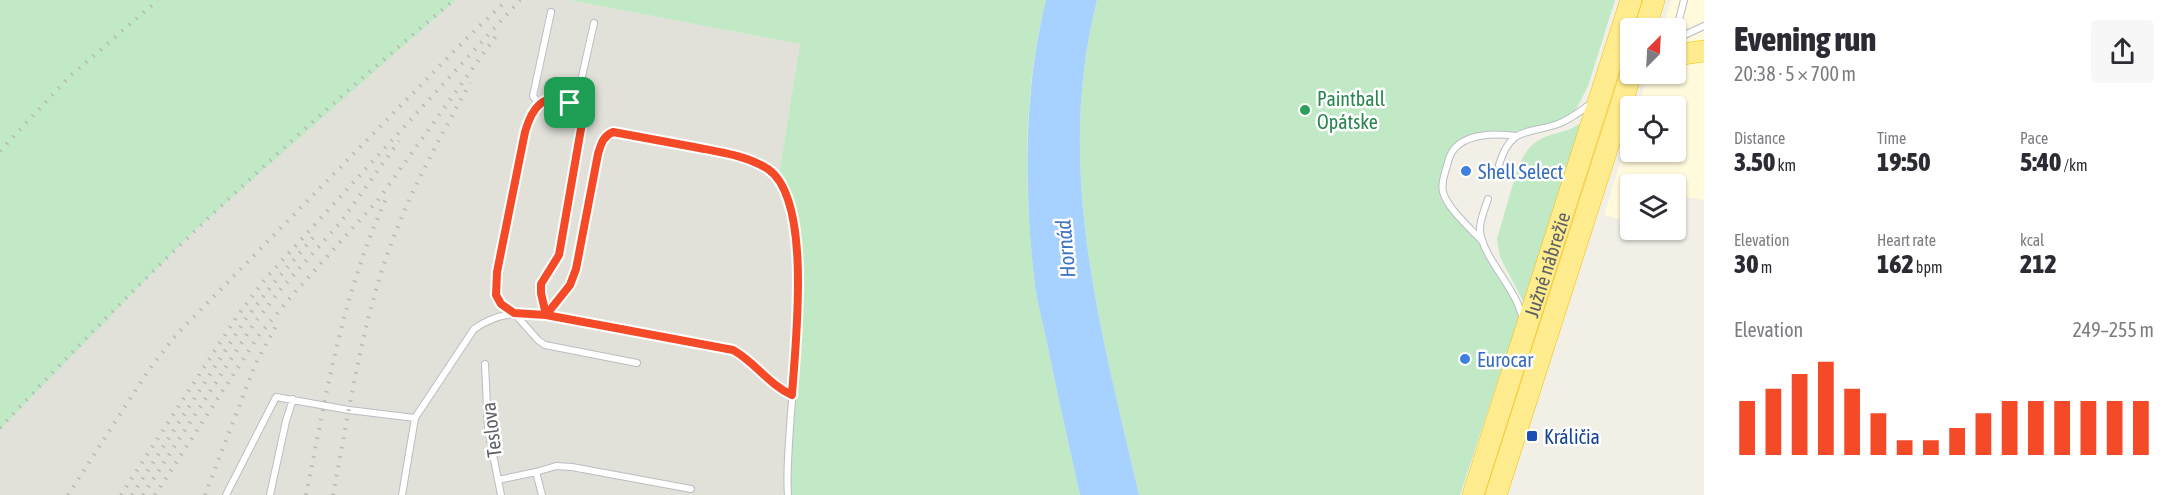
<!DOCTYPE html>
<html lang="en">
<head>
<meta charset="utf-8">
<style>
	:root { --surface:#fff; --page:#f7f7f7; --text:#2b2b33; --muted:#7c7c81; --accent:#f54a28 }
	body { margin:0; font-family:"Asap Condensed",sans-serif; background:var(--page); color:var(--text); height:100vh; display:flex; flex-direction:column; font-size:22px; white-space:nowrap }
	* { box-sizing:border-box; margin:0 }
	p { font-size:20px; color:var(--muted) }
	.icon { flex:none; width:33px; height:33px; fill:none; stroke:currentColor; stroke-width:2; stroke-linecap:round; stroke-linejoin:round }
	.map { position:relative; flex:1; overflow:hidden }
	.sheet { display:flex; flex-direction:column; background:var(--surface); width:480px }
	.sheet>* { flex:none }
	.needle { width:39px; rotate:24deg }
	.tools { position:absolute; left:1620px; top:18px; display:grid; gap:12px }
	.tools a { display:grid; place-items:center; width:66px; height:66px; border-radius:6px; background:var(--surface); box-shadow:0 2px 4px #0004; font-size:30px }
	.pin { position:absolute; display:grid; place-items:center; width:51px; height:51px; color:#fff; margin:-26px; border-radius:12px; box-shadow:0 3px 9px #0006 }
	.round { display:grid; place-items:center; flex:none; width:63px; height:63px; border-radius:6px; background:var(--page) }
	.head { display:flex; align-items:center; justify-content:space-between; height:102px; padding:0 30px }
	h1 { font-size:33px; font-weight:800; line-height:45px }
	.stats { display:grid; grid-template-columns:repeat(3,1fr); gap:9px; height:102px; padding:6px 30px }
	.stats div { display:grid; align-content:center }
	.stats b { font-size:26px; font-weight:800 }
	.stats small { font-size:16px; font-weight:400 }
	.stats p { font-size:16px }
	.chart { height:168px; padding:12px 30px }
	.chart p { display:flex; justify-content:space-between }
	.chart svg { width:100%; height:108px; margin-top:6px; stroke:var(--accent); stroke-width:6 }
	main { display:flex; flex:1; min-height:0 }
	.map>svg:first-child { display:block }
</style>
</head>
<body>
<main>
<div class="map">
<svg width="1704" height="495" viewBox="0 0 1704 495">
	<rect width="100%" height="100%" fill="#f1efe6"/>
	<path fill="#fffadc" d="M1671 0H1704V200L1676 195V184H1630V222L1604 215 1630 131V152H1676V106H1638L1648 74H1676V28H1662Z"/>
	<path fill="#e1e1da" d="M456 0H569L800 44 778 180 791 211 798 271 788 495H0V430L190 235Z"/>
	<path fill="#c1e9c5" d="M0 0H456L190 235 0 430Z
		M569 0H1046C1022 92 1024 192 1035 286 1038 306 1044 327 1048 348 1058 397 1069 446 1080 495H788L797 322 796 244 778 180 800 44Z
		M1097 0H1615L1588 86 1572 117 1516 136 1499 134 1467 139 1450 153 1442 182 1448 203 1483 242 1521 311 1460 495H1139C1101 330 1054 169 1097 0Z
		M1579 124 1581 126 1527 301H1523L1500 257 1497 239 1517 170C1526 148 1534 139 1557 133 1565 131 1572 129 1579 124Z"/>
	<path fill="#a7d1ff" d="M1046 0H1097C1054 169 1101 330 1139 495H1080C1069 446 1058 397 1048 348 1044 327 1038 306 1035 286 1024 193 1023 91 1046 0Z"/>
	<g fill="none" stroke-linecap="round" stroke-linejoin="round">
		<g stroke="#babdc2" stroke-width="8">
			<path id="lane" d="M1676 32 1684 0
				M1676 39 1704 26
				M539 104 533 96 551 12
				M575 108 594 23
				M1499 165C1510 128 1525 134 1555 125 1569 121 1580 111 1592 103
				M1488 199C1485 209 1479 221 1480 231 1483 258 1515 287 1522 316
				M1483 242C1471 229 1447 208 1443 192 1441 184 1444 176 1446 169 1448 163 1449 156 1452 152 1464 133 1496 133 1516 136
				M637 363 545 345 538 340 514 313 501 304 496 295 497 272 525 132C527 126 528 118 531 113 547 88 574 99 582 123L559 255 541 284V293L546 315 733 350C755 362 768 385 792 395
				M485 364 488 429 501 495
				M498 480 536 472
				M226 495 276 397 349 410 415 418
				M270 495 286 421 293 399
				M402 495 415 418 474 329C497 313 520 311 546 315L570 285 576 269 598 154C601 144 603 136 613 132 640 137 666 142 693 147 719 152 746 155 767 169 825 207 782 429 788 495
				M542 495 536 472 556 466 572 467 691 489"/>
		</g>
		<g stroke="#f6bf00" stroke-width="22">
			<g id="highway">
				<path d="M1645 28 1654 0"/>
				<path d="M1676 55 1704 51"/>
				<path id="s1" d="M1473 495 1631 0"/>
				<path d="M1496 495 1631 74"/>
			</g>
		</g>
		<use href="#lane" stroke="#fff" stroke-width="6"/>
		<use href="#highway" stroke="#ffec8e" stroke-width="21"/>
		<path stroke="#b7b8b8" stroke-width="4" stroke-dasharray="1.5 8" stroke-linecap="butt" d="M0 151 69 77 158 0
			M0 428C142 276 294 133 454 0
			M68 495 148 371 176 335 467 38 507 0
			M121 495 238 315 266 278 520 0
			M132 495 245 320 273 284 318 232
			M143 495 253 325 280 290 340 223 399 141
			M155 495 259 335 296 291 378 200 496 36
			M205 495 255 365 277 324
			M306 495C327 392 342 294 387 197
			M333 495C349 412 361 326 390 247 411 189 441 136 470 83"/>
	</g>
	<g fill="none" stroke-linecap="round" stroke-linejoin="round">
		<g stroke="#fff" stroke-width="12">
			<path id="route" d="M570 103C543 91 532 108 525 132L497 272 496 295 501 304 514 313 546 315 733 350C755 362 769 385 792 395 795 346 813 200 768 169 746 155 719 152 694 147 667 142 640 137 613 132 603 136 601 144 598 154L576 269 570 285 546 315 541 293V284L559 255 582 123 578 111 570 103"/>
		</g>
		<use href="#route" stroke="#f54a28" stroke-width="8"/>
	</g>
	<circle fill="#2e9e5b" stroke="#fff" stroke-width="2" cx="1305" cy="110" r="6"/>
	<g fill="#3f7fe0" stroke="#fff" stroke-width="2">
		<circle cx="1466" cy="171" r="6"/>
		<circle cx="1465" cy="359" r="6"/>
	</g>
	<rect fill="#1a4fb4" stroke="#fff" stroke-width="2" x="1526" y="430" width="12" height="12" rx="3"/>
	<g text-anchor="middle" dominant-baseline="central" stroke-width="5" stroke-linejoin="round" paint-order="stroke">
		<g font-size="20" fill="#27864d" stroke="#fff" text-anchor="start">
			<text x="1317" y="98">Paintball<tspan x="1317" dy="23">Opátske</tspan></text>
		</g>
		<g font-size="20" fill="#366cbe" stroke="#fff" text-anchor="start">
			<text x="1478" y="171">Shell Select</text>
			<text x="1477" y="359">Eurocar</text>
		</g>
		<g font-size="20" fill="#5d6167" stroke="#fff">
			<text stroke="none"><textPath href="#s1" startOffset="242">Južné nábrežie</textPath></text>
			<text transform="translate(491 430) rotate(-97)">Teslova</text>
		</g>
		<g font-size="20" fill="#164399" stroke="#fff" text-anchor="start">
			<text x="1544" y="436">Králičia</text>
		</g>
		<g font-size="21" font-style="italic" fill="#3f73c3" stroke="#fff">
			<text transform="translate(1065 249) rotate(-95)">Hornád</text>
		</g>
	</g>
</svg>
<div class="tools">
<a><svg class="needle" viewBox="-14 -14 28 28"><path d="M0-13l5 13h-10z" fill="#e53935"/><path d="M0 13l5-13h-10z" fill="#7c7c81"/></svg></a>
<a><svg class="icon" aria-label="locate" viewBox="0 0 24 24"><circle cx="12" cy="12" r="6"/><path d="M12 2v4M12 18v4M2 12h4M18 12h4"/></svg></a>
<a><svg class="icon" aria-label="layers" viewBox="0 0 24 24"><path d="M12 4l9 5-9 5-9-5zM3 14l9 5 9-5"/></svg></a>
</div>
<div class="pin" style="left:570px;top:103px;background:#1e9e55"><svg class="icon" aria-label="arrive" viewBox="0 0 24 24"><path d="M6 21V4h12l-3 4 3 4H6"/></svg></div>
</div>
<section class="sheet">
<div class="head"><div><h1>Evening run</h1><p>20:38 · 5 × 700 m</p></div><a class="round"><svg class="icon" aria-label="share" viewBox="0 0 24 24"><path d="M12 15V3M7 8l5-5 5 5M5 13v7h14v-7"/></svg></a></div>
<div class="stats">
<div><p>Distance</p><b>3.50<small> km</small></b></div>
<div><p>Time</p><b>19:50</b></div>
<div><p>Pace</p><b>5:40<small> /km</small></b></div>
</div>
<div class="stats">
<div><p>Elevation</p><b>30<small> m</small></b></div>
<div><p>Heart rate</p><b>162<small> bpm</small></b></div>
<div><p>kcal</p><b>212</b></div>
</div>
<div class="chart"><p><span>Elevation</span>249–255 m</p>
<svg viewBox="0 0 160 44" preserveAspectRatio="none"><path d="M5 44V22M15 44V17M25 44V11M35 44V6M45 44V17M55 44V27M65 44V38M75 44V38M85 44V33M95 44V27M105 44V22M115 44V22M125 44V22M135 44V22M145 44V22M155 44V22"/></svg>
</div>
</section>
</main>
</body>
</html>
